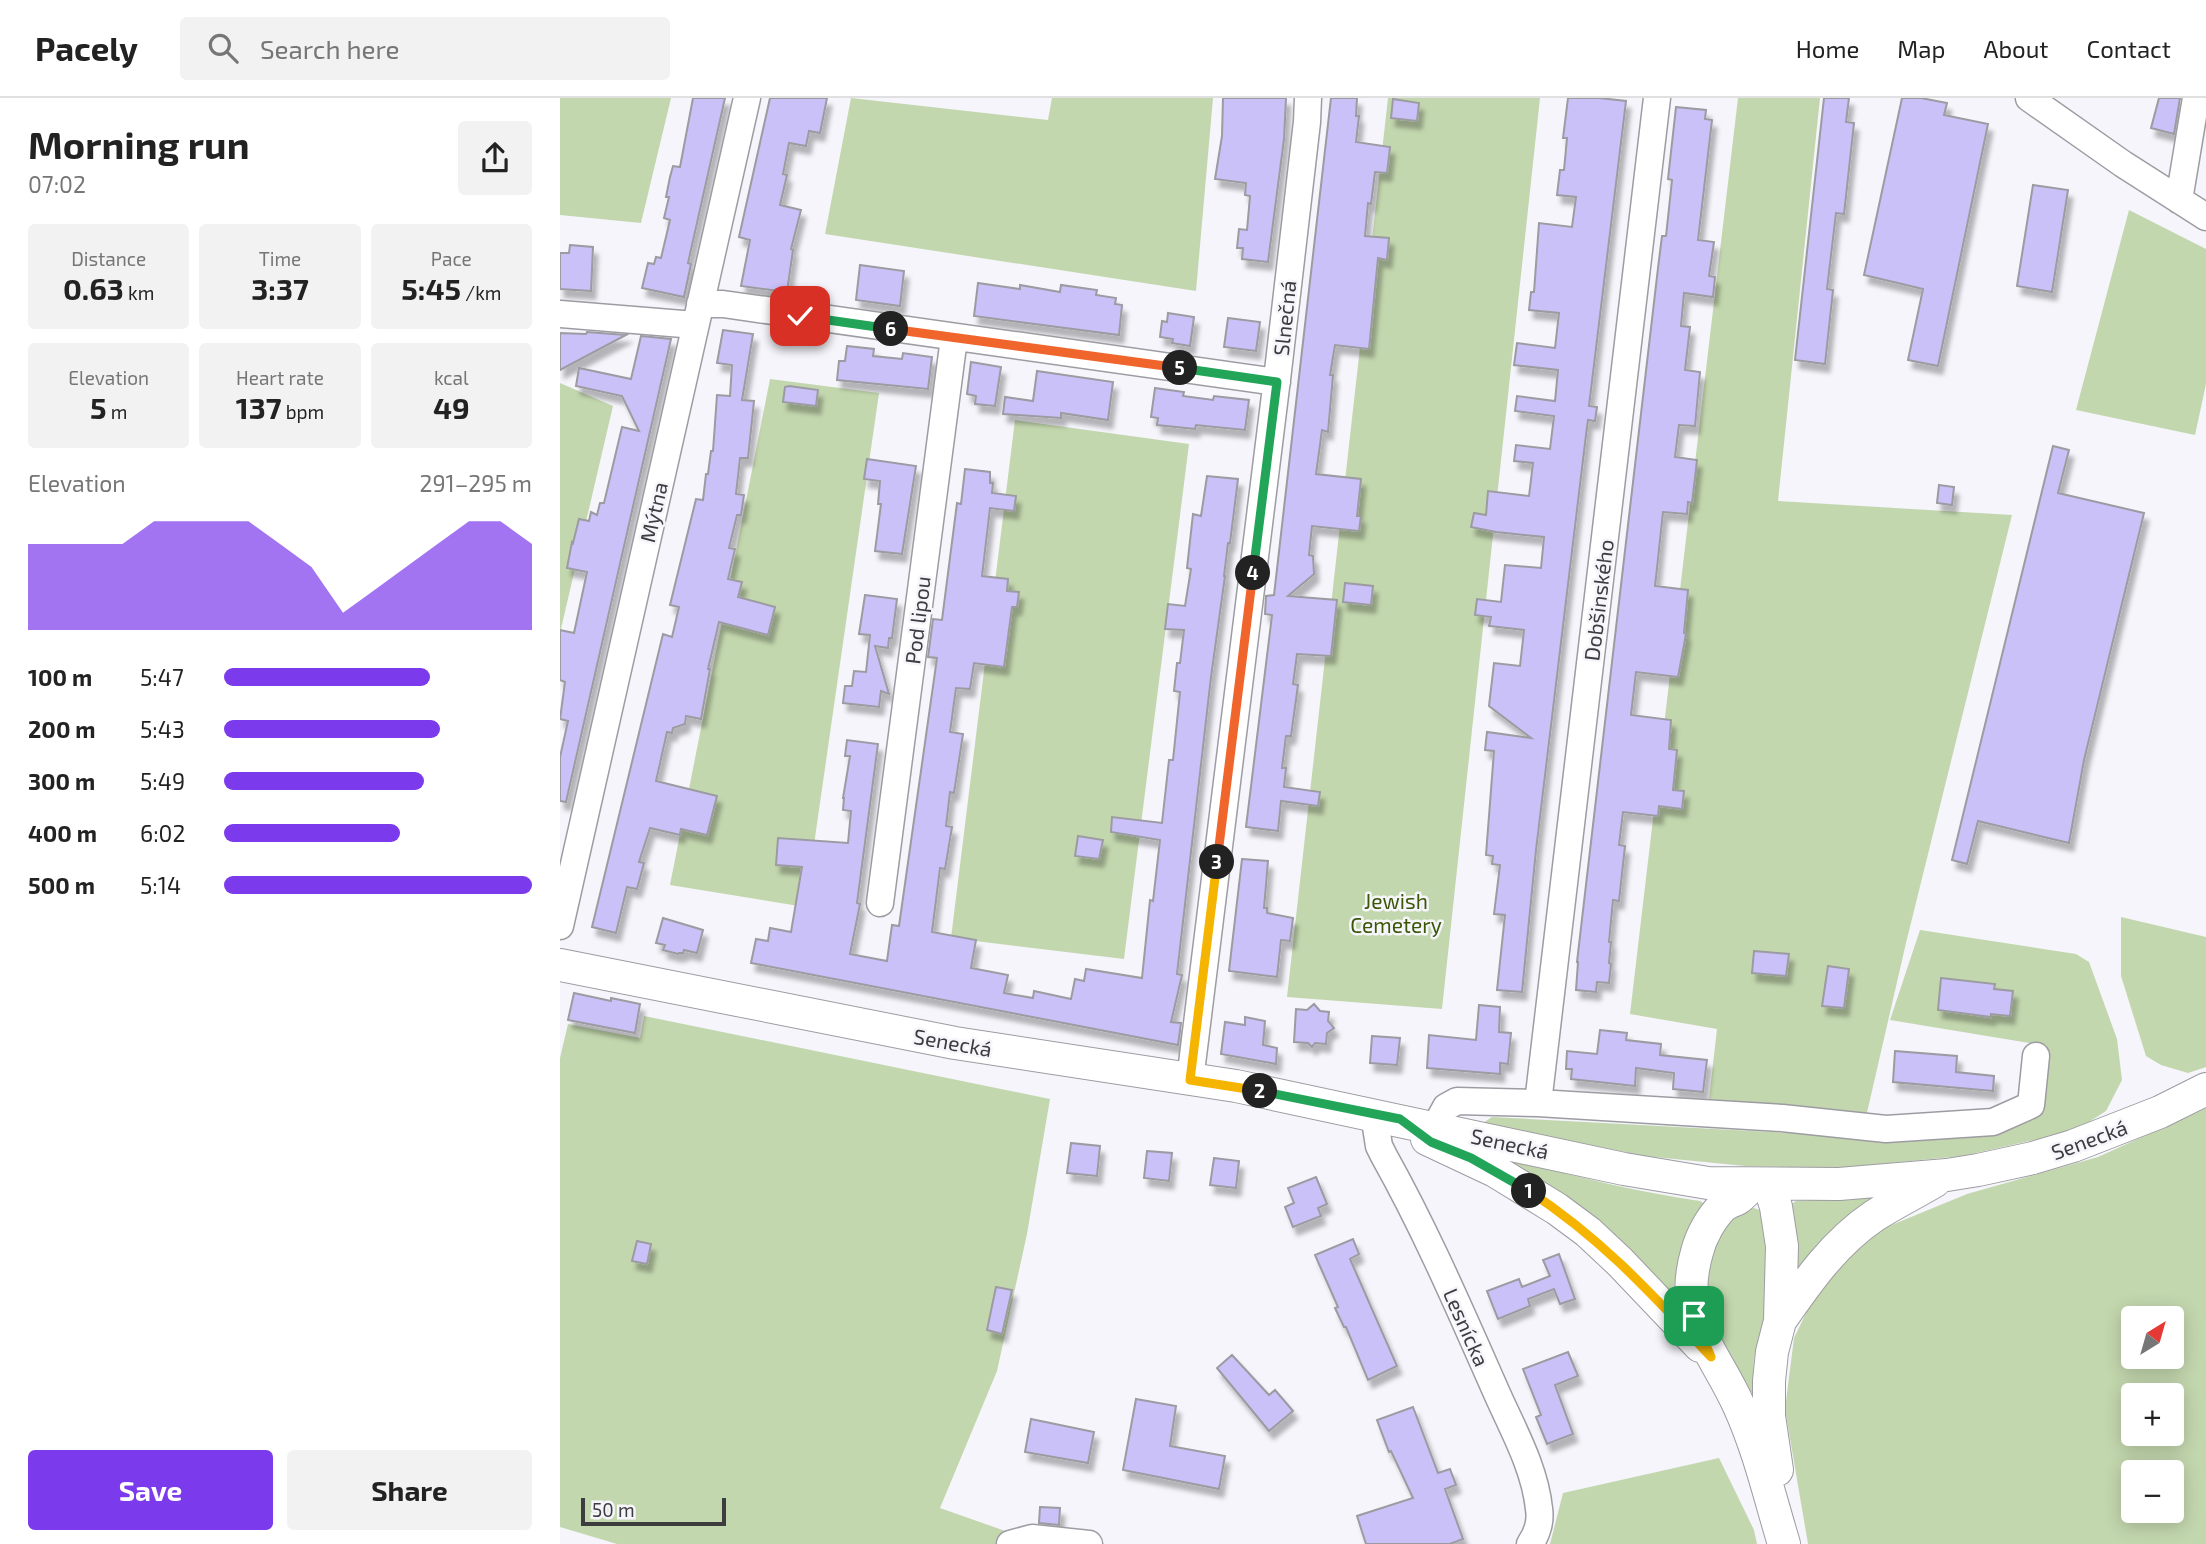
<!DOCTYPE html>
<html lang="en">
<head>
<meta charset="utf-8">
<style>
	:root { --surface:#fff; --page:#f2f2f2; --text:#222; --muted:#767676; --line:#e0e0e0; --accent:#7c3aed }
	body { margin:0; font-family:"Exo 2",sans-serif; background:var(--page); color:var(--text); height:100vh; display:flex; flex-direction:column; font-size:26px; white-space:nowrap }
	* { box-sizing:border-box; margin:0 }
	p { font-size:23px; color:var(--muted) }
	.icon { flex:none; width:38px; height:38px; fill:none; stroke:currentColor; stroke-width:2; stroke-linecap:round; stroke-linejoin:round }
	.map { position:relative; flex:1; overflow:hidden }
	.drawer { display:flex; flex-direction:column; background:var(--surface); width:560px }
	.drawer>* { flex:none }
	.needle { width:46px; rotate:37deg }
	.controls { position:absolute; left:1561px; top:1208px; display:grid; gap:14px }
	.controls a { display:grid; place-items:center; width:63px; height:63px; border-radius:7px; background:var(--surface); box-shadow:0 4px 18px #0003; font-size:35px }
	.scale { position:absolute; left:21px; bottom:18px; width:145px; box-sizing:border-box; padding-left:7px; border:4px solid #3d3d3f; border-top:0; font-size:19px; line-height:24px; white-space:nowrap; color:#3d3d3f; -webkit-text-stroke:5px #f5f5fb; paint-order:stroke }
	.pin { position:absolute; display:grid; place-items:center; width:60px; height:60px; color:#fff; margin:-30px; border-radius:14px; box-shadow:0 4px 10px #0006 }
	.km { position:absolute; width:35px; height:35px; margin:-18px; border-radius:50%; background:#222; color:#fff; font-size:19px; line-height:35px; text-align:center }
	.round { display:grid; place-items:center; flex:none; width:74px; height:74px; border-radius:7px; background:var(--page) }
	.headline { display:flex; align-items:center; justify-content:space-between; height:119px; padding:0 28px }
	h1 { font-size:38px; font-weight:700; line-height:52px }
	.stats { display:grid; grid-template-columns:repeat(3,1fr); gap:10px; height:119px; padding:7px 28px }
	.stats div { display:grid; align-content:center; border-radius:7px; background:var(--page); text-align:center }
	.stats b { font-size:30px; font-weight:700 }
	.stats small { font-size:19px; font-weight:400 }
	.stats p { font-size:19px }
	.chart { height:196px; padding:14px 28px }
	.chart p { display:flex; justify-content:space-between }
	.chart svg { width:100%; height:126px; margin-top:7px; fill:var(--accent); opacity:.7 }
	.action { display:flex; gap:14px; margin-top:auto; padding:14px 28px }
	.action a { flex:1; height:80px; border-radius:7px; background:var(--accent); color:#fff; font-size:28px; font-weight:700; line-height:80px; text-align:center }
	.action a+a { background:var(--page); color:var(--text) }
	ul { padding:0 28px; list-style:none; font-size:23px }
	li { display:grid; grid-template-columns:112px 84px 1fr; align-items:center; height:52px }
	li i { height:18px; border-radius:9px; background:var(--accent) }
	header { display:flex; align-items:center; gap:42px; box-sizing:border-box; height:98px; padding:0 35px; background:var(--surface); border-bottom:2px solid var(--line) }
	header strong { font-size:33px }
	nav { display:flex; gap:38px; margin-inline-start:auto; font-size:24px }
	.search { width:490px; height:63px; background:var(--page); display:flex; align-items:center; gap:18px; box-sizing:border-box; padding:0 24px; border-radius:7px; color:var(--muted); font-size:26px }
	main { display:flex; flex:1; min-height:0 }
	.map>svg:first-child { display:block }
</style>
</head>
<body>
<header>
<strong>Pacely</strong>
<div class="search"><svg class="icon" aria-label="search" viewBox="0 0 24 24"><circle cx="10" cy="10" r="6"/><path d="M15 15l6 6"/></svg>Search here</div>
<nav><a>Home</a><a>Map</a><a>About</a><a>Contact</a></nav>
</header>
<main>
<section class="drawer">
<div class="headline"><div><h1>Morning run</h1><p>07:02</p></div><a class="round"><svg class="icon" aria-label="share" viewBox="0 0 24 24"><path d="M12 15V3M7 8l5-5 5 5M5 13v7h14v-7"/></svg></a></div>
<div class="stats">
<div><p>Distance</p><b>0.63<small> km</small></b></div>
<div><p>Time</p><b>3:37</b></div>
<div><p>Pace</p><b>5:45<small> /km</small></b></div>
</div>
<div class="stats">
<div><p>Elevation</p><b>5<small> m</small></b></div>
<div><p>Heart rate</p><b>137<small> bpm</small></b></div>
<div><p>kcal</p><b>49</b></div>
</div>
<div class="chart"><p><span>Elevation</span>291–295 m</p>
<svg viewBox="0 0 160 44" preserveAspectRatio="none"><path d="M0 44V14L10 14L20 14L30 14L40 6L50 6L60 6L70 6L80 14L90 22L100 38L110 30L120 22L130 14L140 6L150 6L160 14V44z"/></svg>
</div>
<ul>
<li><b>100 m</b>5:47<i style="width:67%"></i></li>
<li><b>200 m</b>5:43<i style="width:70%"></i></li>
<li><b>300 m</b>5:49<i style="width:65%"></i></li>
<li><b>400 m</b>6:02<i style="width:57%"></i></li>
<li><b>500 m</b>5:14<i style="width:100%"></i></li>
</ul>
<div class="action"><a>Save</a><a>Share</a></div>
</section>
<div class="map">
<svg width="1646" height="1446" viewBox="0 0 1646 1446">
	<defs>
		<filter id="shadow"><feDropShadow dx="4.5" dy="8" stdDeviation="2" flood-color="#0004"/></filter>
	</defs>
	<rect width="100%" height="100%" fill="#f5f5fb"/>
	<path fill="#c3d7ae" fill-rule="evenodd" d="M0 0H111L81 125 0 117Z
		M291 0 488 22 492 0H653L636 193 265 136Z
		M828 0H980L882 911 727 899Z
		M1178 0H1260L1218 403 1452 417 1346 845 1306 1019 1149 1001 1157 931 1070 916Z
		M1569 112 1646 151V286L1635 337 1516 312Z
		M210 281 319 295 245 809 110 787Z
		M0 285 53 308 0 535Z
		M455 322 629 346 564 861 391 840Z
		M1561 819 1646 839V969L1628 975 1601 967 1586 958 1561 878Z
		M1360 832 1516 856 1529 864 1557 941 1562 982 1546 1013 1515 1033 1402 1058 1278 1070 1185 1068 1084 1058 923 1025 932 1019 1322 1040 1480 1005 1487 948 1330 922Z
		M84 918 490 1001 467 1136 437 1273 380 1410 482 1446H57L0 1429V960L8 926 80 940Z
		M1646 1010V1446H1248L1225 1311 1234 1240 1262 1182 1317 1133 1407 1096 1538 1059ZM1573 1220H1612V1258H1573ZM1573 1297H1612V1335H1573ZM1573 1374H1612V1412H1573Z
		M940 1057C1006 1077 1072 1093 1140 1103L1145 1106 1119 1164 1114 1188 1108 1192 1054 1140Z
		M1314 1098 1315 1102 1287 1121 1255 1150 1234 1178 1230 1107 1236 1103Z
		M1183 1109C1199 1109 1204 1113 1210 1128L1204 1222 1194 1260 1192 1294 1190 1295 1152 1237 1141 1178 1150 1143Z
		M1159 1360 1194 1432 1197 1446H990L1003 1395Z"/>
	<path fill="#cac1f8" stroke="#9b9ba1" stroke-width="2" filter="url(#shadow)" d="M133 0H165L128 165 131 166 124 199 82 190 88 165 94 166 96 159 101 160 110 122 104 120 109 99H106L110 79 113 68 120 69Z
		M210 0H267L260 35 249 33 246 48 229 45 223 76 227 77 220 107 241 112 231 151 233 152 227 194 181 188 190 142 179 139Z
		M663 0H726L724 41 708 164 682 161 683 150H677L679 131 687 132 690 98 685 97 686 85 655 81 662 38Z
		M771 0H797L796 18H799L796 44 830 49 827 75 815 74 811 106 808 105 805 138 829 140 827 162 818 160 809 251 775 247 770 277H773L768 334 762 332 756 376 801 381 797 418H801L799 433 752 428 749 457 753 458 754 476 728 498 777 502 771 558 737 556 733 586 738 587 731 638H726L722 670H726L724 689 760 694 758 708 721 703 718 733 686 729 712 517 705 516 706 498 714 497Z
		M1008 0H1039L1066 3 1029 308 1037 309 1035 323 1028 322 1026 337 976 752 962 894 937 892 945 817 934 816 940 767 932 766 933 758 926 757 934 653 925 652 927 634 971 640 929 608 934 565 960 568 964 532 929 528 931 519 915 517 917 501 941 504 945 467 981 470 984 439 936 434 911 429 914 415 926 417 928 393 969 398 973 365 954 363 956 347 990 351 994 318 955 313 957 298 995 303 998 272 954 267 957 245 995 250 999 215 969 212 971 194H974L979 125 1012 129 1016 99 997 97 1000 72H1004L1007 40H1003Z
		M1264 0H1289L1286 24 1294 25 1284 116 1276 115 1267 191 1273 192 1265 266 1235 262Z
		M1342 0H1361L1387 5 1384 17 1428 26 1378 268 1348 262 1363 191 1304 177Z
		M1599 0H1620L1614 36 1591 30Z
		M833 1 859 5 857 23 831 20Z
		M1116 9 1146 12 1145 21 1152 22 1138 142 1154 144 1149 178 1155 179 1153 199 1124 195 1121 228 1130 229 1125 272 1140 274 1135 328 1119 327 1115 359 1137 362 1132 405 1128 404 1127 416 1103 414 1097 470 1095 488 1128 492 1124 535 1126 536 1118 579 1076 574 1071 617 1111 622 1109 651 1117 652 1113 692 1124 693 1122 711 1099 708 1098 718 1063 714 1059 747 1065 748 1059 803 1053 802 1049 844H1051L1049 865 1051 866 1049 885 1037 884 1036 894 1016 892 1018 864H1017L1098 170 1102 138H1106L1112 82 1108 81Z
		M1473 87 1508 92 1492 194 1457 188Z
		M10 147 33 149 31 193 0 191V155H9Z
		M300 167 344 173 340 208 296 202Z
		M418 185 460 191V187L500 194 501 187 537 192 536 197 556 200 555 206 562 207 559 237 414 218Z
		M608 215 634 219 630 248 612 245 613 241 600 239 602 223 607 224Z
		M668 220 700 224 696 253 664 249Z
		M163 232 193 236 182 302 194 303 188 360H180L176 396 184 397 181 417H177L169 450 175 451 168 481 182 484 178 499 215 509 208 537 159 524 148 571H150L141 621 126 618 125 626 113 630 112 635 107 634 96 683 157 698 147 737 121 731 120 737 90 730 79 764 84 765 77 791 67 789 56 835 32 829 103 536 112 539 119 509 110 507 136 401 143 402 146 376H148L151 353H153L157 297 170 298 172 267 157 265Z
		M27 234 66 237 0 272V235L26 236Z
		M81 238 111 241 6 704 0 703V659L8 623 0 621 5 584 0 582V532L14 535 27 474 7 470 12 444 13 445 19 421 29 423 31 414 37 417 40 405H44L62 329 79 333 62 298 16 288 19 270 71 281Z
		M287 248 314 251 313 258 342 261 343 255 372 259 368 291 277 282 279 263H285Z
		M411 264 441 269 435 308 415 306 416 298 407 296Z
		M477 273 553 284 548 322 501 315V320L443 316 445 299 473 303Z
		M229 288 258 292 256 308 223 304 225 289Z
		M595 290 624 294 623 298 653 302 654 298 689 302 685 332 636 327 635 331 597 327 598 320 591 319Z
		M1493 348 1509 352 1498 395 1584 415 1524 662 1509 745 1418 723 1407 766 1392 762Z
		M307 361 356 368 342 456 315 453 321 406H318L320 383 304 381Z
		M405 371 430 374V385H433L432 395 456 398 454 413 430 410 422 478 448 481 447 493 459 494 457 509H452L444 569 414 565 410 591 396 590 390 634 403 636 394 695 390 694 386 728 392 729 385 771 380 770 372 834 416 842 411 870 448 877 444 895 473 900 474 893 511 901 515 881 524 883 526 871 582 880 590 802 593 803 600 742 551 734 552 719 602 725 609 662H613L620 594 614 593 617 565H620L624 532 605 531 608 506 625 508 631 471 627 470 633 416 641 418 647 378 678 381 670 445H668L664 478H665L651 579 617 876 622 877 611 924 621 925 618 947 191 865 196 841 208 843 210 830 231 834 242 769 216 767 218 740 288 745 291 713 283 712 284 700H283L290 658H285L287 642 318 646 297 805 300 806 290 856 327 863 332 827 339 828 377 560 368 559 373 521 382 522 397 405 401 406Z
		M1379 387 1394 389 1392 407 1377 405Z
		M785 485 813 488 811 507 783 504Z
		M305 497 337 501 332 540H329L328 550 315 548 329 596 321 593 319 609 283 605 285 588H292L294 573 306 574 310 537 299 536Z
		M518 738 543 742 539 761 515 758Z
		M682 761 708 763 704 810H707V815L733 820 730 843 721 842 717 879 669 873Z
		M103 820 143 832 137 855 124 852 123 855H119L118 856 103 852 105 847 96 845Z
		M1194 853 1229 856 1226 878 1192 875Z
		M1268 868 1289 871 1284 910 1262 908Z
		M1381 880 1435 886 1434 891 1453 893 1450 918 1431 916V919L1378 912Z
		M14 895 51 903V900L80 906 75 935 8 922Z
		M754 906 760 913 769 914 768 923 774 930 767 935 766 946 755 945 752 949 748 945 734 944 736 911 747 912Z
		M919 907 940 909 939 934 951 935 948 966 940 965V976L867 970 869 937 916 942Z
		M685 919 705 923 703 947 717 950 716 966 661 956 665 924 685 927Z
		M1040 932 1067 935 1066 942 1101 946 1100 957 1147 962 1143 994 1113 991 1114 975 1076 970 1075 988 1011 981 1012 971H1006L1007 953 1037 956Z
		M812 938 840 940 837 967 810 965Z
		M1335 953 1397 958 1396 974 1434 978 1433 993 1333 984Z
		M511 1045 540 1048 537 1078 507 1075Z
		M587 1053 612 1055 609 1083 584 1080Z
		M654 1060 679 1063 676 1090 650 1087Z
		M756 1079 767 1106 758 1110 761 1118 733 1129 725 1109 734 1105 728 1090Z
		M793 1141 799 1156 790 1161 837 1268 808 1282 786 1229H784L775 1210 778 1209 755 1157Z
		M77 1143 91 1146 87 1166 72 1163Z
		M999 1156 1015 1201 1000 1206 994 1191 968 1201 970 1208 938 1221 927 1193 959 1181 962 1189 990 1178 983 1162Z
		M436 1189 452 1192 442 1236 427 1232Z
		M1008 1254 1018 1278 995 1287 1013 1336 987 1346 976 1319 981 1317 963 1271Z
		M672 1257 709 1297 715 1292 733 1313 709 1333 657 1270Z
		M576 1301 616 1308 610 1348 665 1358 659 1391 563 1372Z
		M853 1309 878 1375 890 1371 896 1387 885 1391 903 1441 890 1446H806L797 1418 853 1400 831 1353 829 1354 817 1322Z
		M471 1321 534 1334 528 1365 465 1354Z
		M480 1409 500 1410 499 1427 479 1425Z"/>
	<g fill="none" stroke-linecap="round" stroke-linejoin="round">
		<g stroke="#9d9ca2" stroke-width="29">
			<path id="minor" d="M1469 0 1563 66 1646 119
				M1619 102 1636 0
				M140 206H163L717 284
				M0 216 135 227
				M320 805 394 240
				M0 828 187 0
				M630 982 718 273 747 24 748 0
				M978 1005 1097 0
				M814 1016 819 1048 824 1058C866 1133 900 1212 935 1291 951 1328 975 1369 979 1411 981 1423 977 1436 970 1446
				M875 1029 886 1009 897 1003 978 1005 1222 1020 1326 1031 1433 1024 1471 1007 1476 958
				M450 1446 472 1440 529 1446"/>
		</g>
		<g stroke="#9d9ca2" stroke-width="34">
			<path id="major" d="M0 867 395 945 676 988 1064 1071 1148 1085 1279 1086 1387 1077 1418 1072 1473 1060 1513 1048 1600 1014 1646 991
				M867 1041 935 1073 997 1111 1028 1134 1060 1164 1140 1248
				M1193 1086C1188 1091 1183 1097 1177 1101 1173 1103 1167 1105 1163 1108 1151 1120 1141 1138 1137 1154 1117 1223 1154 1252 1179 1308 1199 1352 1210 1400 1224 1446
				M1209 1086 1216 1109 1222 1148 1220 1223 1212 1254 1209 1283V1318L1217 1372
				M1220 1223C1247 1184 1274 1145 1314 1118 1334 1105 1355 1095 1375 1083"/>
		</g>
		<use href="#minor" stroke="#fff" stroke-width="26"/>
		<use href="#major" stroke="#fff" stroke-width="32"/>
	</g>
	<g fill="none" stroke-linecap="round" stroke-linejoin="round">
		<g stroke="#fff" stroke-width="14">
			<path id="split-1" d="M969 1093C1041 1140 1092 1196 1151 1259L1134 1218"/>
		</g>
		<g stroke="#fff" stroke-width="14">
			<path id="split-2" d="M700 993 840 1021 871 1044 911 1060 969 1093"/>
		</g>
		<g stroke="#fff" stroke-width="14">
			<path id="split-3" d="M657 764 630 982 700 993"/>
		</g>
		<g stroke="#fff" stroke-width="14">
			<path id="split-4" d="M657 764 693 475"/>
		</g>
		<g stroke="#fff" stroke-width="14">
			<path id="split-5" d="M620 270 717 284 693 475"/>
		</g>
		<g stroke="#fff" stroke-width="14">
			<path id="split-6" d="M331 231 620 270"/>
		</g>
		<g stroke="#fff" stroke-width="14">
			<path id="split-7" d="M240 218 331 231"/>
		</g>
		<use href="#split-1" stroke="#f5b400" stroke-width="9"/>
		<use href="#split-2" stroke="#22a559" stroke-width="9"/>
		<use href="#split-3" stroke="#f5b400" stroke-width="9"/>
		<use href="#split-4" stroke="#f0652b" stroke-width="9"/>
		<use href="#split-5" stroke="#22a559" stroke-width="9"/>
		<use href="#split-6" stroke="#f0652b" stroke-width="9"/>
		<use href="#split-7" stroke="#22a559" stroke-width="9"/>
	</g>
	<g text-anchor="middle" dominant-baseline="central" stroke-width="5" stroke-linejoin="round" paint-order="stroke">
		<g font-size="21" fill="#3d3d3f" stroke="#f5f5fb">
			<text transform="translate(724 220) rotate(-84)">Slnečná</text>
			<text transform="translate(93 414) rotate(-77)">Mýtna</text>
			<text transform="translate(1038 502) rotate(-83)">Dobšinského</text>
			<text transform="translate(357 522) rotate(-83)">Pod lipou</text>
			<text transform="translate(393 944) rotate(10)">Senecká</text>
			<text transform="translate(1529 1041) rotate(-20)">Senecká</text>
			<text transform="translate(950 1045) rotate(12)">Senecká</text>
			<text transform="translate(907 1229) rotate(66)">Lesnícka</text>
		</g>
		<g font-size="21" fill="#3b5706" stroke="#f5f5fb">
			<text x="836" y="802">Jewish<tspan x="836" dy="24">Cemetery</tspan></text>
		</g>
	</g>
</svg>
<div class="controls">
<a><svg class="needle" viewBox="-14 -14 28 28"><path d="M0-13l5 13h-10z" fill="#e53935"/><path d="M0 13l5-13h-10z" fill="#767676"/></svg></a>
<a>+</a>
<a>−</a>
</div>
<div class="scale">50 m</div>
<div class="pin" style="left:1134px;top:1218px;background:#1e9e55"><svg class="icon" aria-label="arrive" viewBox="0 0 24 24"><path d="M6 21V4h12l-3 4 3 4H6"/></svg></div>
<div class="pin" style="left:240px;top:218px;background:#d93025"><svg class="icon" aria-label="check" viewBox="0 0 24 24"><path d="M5 12l5 5 9-10"/></svg></div>
<b class="km" style="left:969px;top:1093px">1</b>
<b class="km" style="left:700px;top:993px">2</b>
<b class="km" style="left:657px;top:764px">3</b>
<b class="km" style="left:693px;top:475px">4</b>
<b class="km" style="left:620px;top:270px">5</b>
<b class="km" style="left:331px;top:231px">6</b>
</div>
</main>
</body>
</html>
